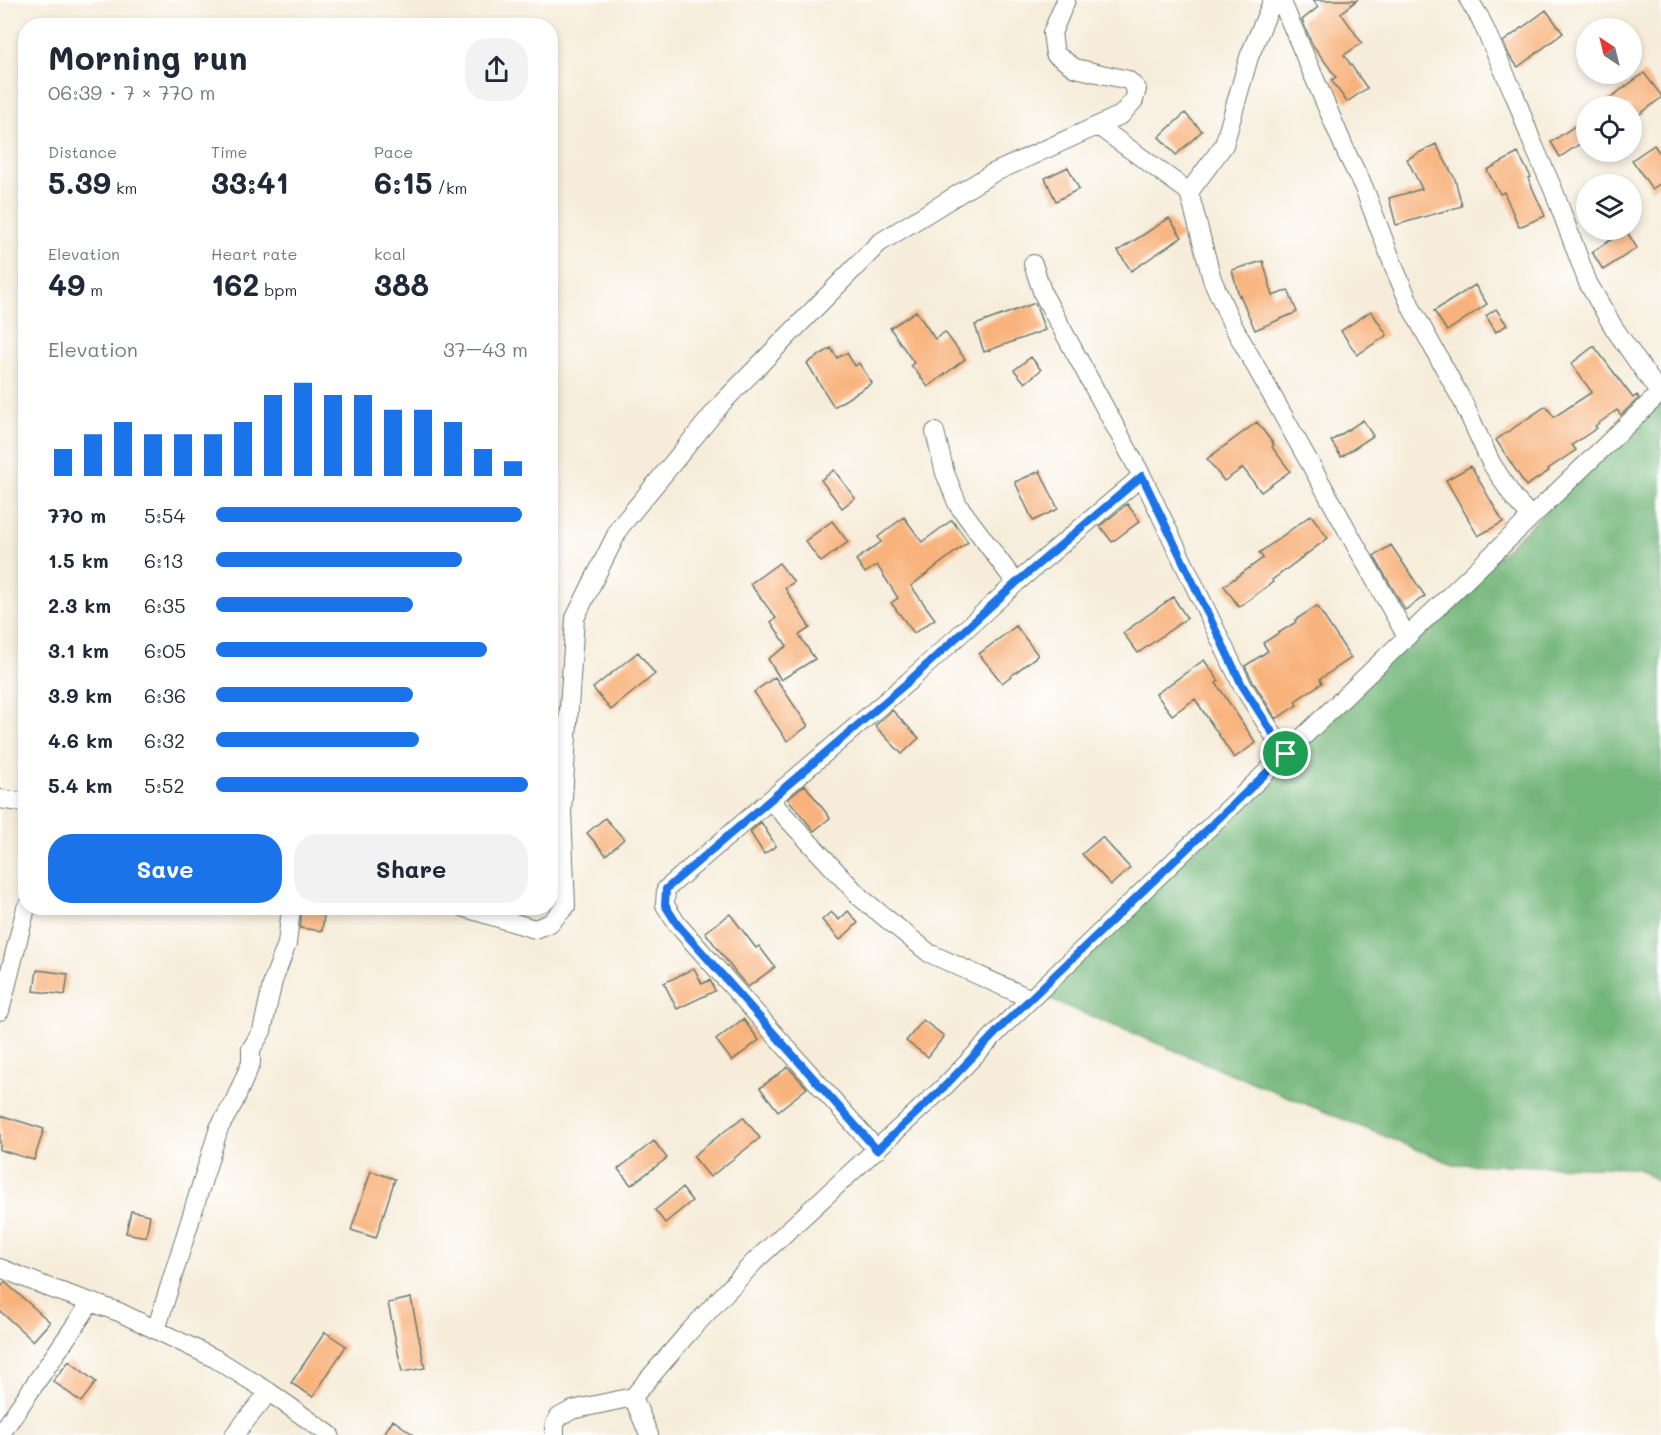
<!DOCTYPE html>
<html lang="en">
<head>
<meta charset="utf-8">
<style>
	:root { --surface:#fff; --page:#f2f2f3; --text:#1f2937; --muted:#747a83; --accent:#1a73e8 }
	body { margin:0; font-family:Mali,sans-serif; background:var(--page); color:var(--text); height:100vh; display:flex; flex-direction:column; font-size:22px; white-space:nowrap }
	* { box-sizing:border-box; margin:0 }
	p { font-size:20px; color:var(--muted) }
	.icon { flex:none; width:33px; height:33px; fill:none; stroke:currentColor; stroke-width:2; stroke-linecap:round; stroke-linejoin:round }
	.map { position:relative; flex:1; overflow:hidden }
	.details { position:absolute; left:18px; top:18px; width:540px; height:897px; display:flex; flex-direction:column; background:var(--surface); border-radius:24px; box-shadow:0 3px 9px #0003 }
	.details>* { flex:none }
	.needle { width:39px; rotate:325deg }
	.fabs { position:absolute; left:1576px; top:18px; display:grid; gap:12px }
	.fabs a { display:grid; place-items:center; width:66px; height:66px; border-radius:50%; background:var(--surface); box-shadow:0 3px 9px #0003; font-size:30px }
	.pin { position:absolute; display:grid; place-items:center; width:51px; height:51px; color:#fff; margin:-26px; border:3px solid #fff; border-radius:50%; box-shadow:0 2px 6px #0007 }
	.round { display:grid; place-items:center; flex:none; width:63px; height:63px; border-radius:24px; background:var(--page) }
	.summary { display:flex; align-items:center; justify-content:space-between; height:102px; padding:0 30px }
	h1 { font-size:33px; font-weight:700; line-height:45px }
	.stats { display:grid; grid-template-columns:repeat(3,1fr); gap:9px; height:102px; padding:6px 30px }
	.stats div { display:grid; align-content:center }
	.stats b { font-size:30px; font-weight:700 }
	.stats small { font-size:16px; font-weight:400 }
	.stats p { font-size:16px }
	.chart { height:168px; padding:12px 30px }
	.chart p { display:flex; justify-content:space-between }
	.chart svg { width:100%; height:108px; margin-top:6px; stroke:var(--accent); stroke-width:6 }
	.button { display:flex; gap:12px; margin-top:auto; padding:12px 30px }
	.button a { flex:1; height:69px; border-radius:24px; background:var(--accent); color:#fff; font-size:24px; font-weight:700; line-height:69px; text-align:center }
	.button a+a { background:var(--page); color:var(--text) }
	ul { padding:0 30px; list-style:none; font-size:20px }
	li { display:grid; grid-template-columns:96px 72px 1fr; align-items:center; height:45px }
	li i { height:15px; border-radius:8px; background:var(--accent) }
	.map>svg:first-child { display:block }
</style>
</head>
<body>
<div class="map">
<svg width="1661" height="1435" viewBox="0 0 1661 1435">
	<rect width="100%" height="100%" fill="#fff"/>
	<filter id="ink" filterUnits="userSpaceOnUse"><feTurbulence type="fractalNoise" baseFrequency=".0167" numOctaves="2"/><feDisplacementMap in="SourceGraphic" scale="12" xChannelSelector="R" yChannelSelector="G"/><feConvolveMatrix kernelMatrix="1 2 1 2 8 2 1 2 1" color-interpolation-filters="sRGB"/></filter>
	<filter id="wash" filterUnits="userSpaceOnUse"><feTurbulence type="fractalNoise" baseFrequency=".008" numOctaves="4" result="noise"/><feDisplacementMap in="SourceGraphic" scale="24" xChannelSelector="R" yChannelSelector="G"/><feGaussianBlur stdDeviation="1.35" result="paint"/><feColorMatrix in="noise" values="0 0 0 0 0 0 0 0 0 0 0 0 0 0 0 0 0 1.4 0 .05"/><feComposite in="paint" operator="in"/></filter>
	<g filter="url(#wash)">
		<rect width="100%" height="100%" fill="#f6ecd9"/>
		<path fill="#73b679" stroke="#497a56" stroke-width="1.5" d="M1661 403V1183L1637 1168 1453 1164 1034 993Z"/>
		<g id="blocks">
			<path fill="#f8b27b" d="M1313 0H1357L1341 13 1362 43 1344 55 1367 88 1347 102 1331 80 1336 77 1312 44 1302 20 1318 7Z
				M1546 10 1563 33 1518 67 1510 57 1503 42Z
				M1644 73 1661 95V98L1632 120V106H1599Z
				M1185 113 1202 131 1176 155 1159 137Z
				M1587 118V139L1560 157 1551 142Z
				M1436 144 1455 179 1462 206 1396 225 1389 198 1422 189 1407 159Z
				M1654 145 1661 155V183L1652 189 1632 160Z
				M1518 153 1531 177 1528 178 1545 216 1519 227 1504 192 1500 194 1487 170Z
				M1068 167 1079 189 1056 201 1045 178Z
				M1169 218 1182 237 1131 271 1118 251Z
				M1626 230 1637 248 1603 270 1592 252Z
				M1263 261 1273 296 1288 290 1297 312 1255 330 1240 295 1239 296 1232 270Z
				M1475 285 1487 304 1447 331 1434 311Z
				M1035 303 1045 330 984 352 975 325Z
				M1496 309 1507 325 1496 332 1486 316Z
				M916 311 935 339 945 332 965 359 928 387 911 365 914 363 890 328Z
				M1371 311 1387 335 1357 355 1341 331Z
				M1594 346 1633 398 1637 395 1639 398 1621 415 1617 410 1595 426 1597 428 1572 445 1576 450 1548 469 1549 471 1526 486 1496 440 1546 406 1554 417 1592 392 1571 364Z
				M831 348 837 358 847 353 855 366 859 363 872 383 834 407 807 363Z
				M1031 357 1041 370 1025 383 1014 370Z
				M1363 420 1373 436 1341 457 1331 441Z
				M1257 422 1274 445 1272 447 1290 471 1261 492 1243 468 1224 481 1207 459Z
				M1471 466 1503 522 1478 536 1446 480Z
				M834 470 855 498 842 508 821 480Z
				M1040 471 1058 509 1033 521 1015 482Z
				M1127 504 1140 521 1112 542 1100 526Z
				M1311 515 1328 538 1272 580 1273 582 1239 607 1224 586 1263 558 1259 553Z
				M904 517 922 542 952 520 968 542 911 586 935 619 914 633 891 603 898 598 877 565 865 573 856 560 881 542 878 537Z
				M832 521 848 542 821 562 805 541Z
				M1391 545 1425 596 1405 610 1374 556Z
				M779 563 794 582 785 588 810 628 799 635 815 659 781 680 768 659 787 646 771 622 776 618 750 584Z
				M1173 597 1187 618 1138 653 1123 633Z
				M1317 606 1351 658 1320 679 1322 683 1295 701 1297 705 1276 719 1252 680 1245 666 1268 651 1263 643 1296 622 1295 620Z
				M1016 626 1038 655 1002 683 979 654Z
				M638 652 655 674 611 710 593 688Z
				M1204 660 1219 681 1216 683 1256 743 1234 758 1195 699 1172 715 1156 694Z
				M775 677 808 726 787 741 754 692Z
				M892 710 919 738 902 754 875 726Z
				M805 785 830 818 814 831 788 799Z
				M605 818 624 839 606 855 587 833Z
				M761 822 776 846 764 854 750 832Z
				M1102 837 1130 868 1111 885 1082 854Z
				M302 908H325L322 931 300 928Z
				M848 911 858 923 840 940 822 920 831 912 839 920Z
				M730 914 756 948 759 946 775 967 748 987 735 972 705 932Z
				M694 968 702 984 710 980 715 991 677 1009 664 983Z
				M37 970 68 974 65 995 34 991Z
				M743 1019 759 1040 732 1061 716 1040Z
				M923 1020 944 1036 928 1057 906 1041Z
				M788 1067 807 1088 778 1111 760 1088Z
				M0 1115 44 1129 34 1160 0 1150Z
				M743 1117 760 1138 710 1177 693 1156Z
				M654 1141 667 1158 631 1185 618 1169Z
				M371 1171 395 1179 376 1238 351 1230Z
				M682 1188 692 1201 665 1223 655 1210Z
				M131 1211 150 1215 146 1237 126 1233Z
				M5 1282 50 1322 33 1341 0 1311V1288Z
				M411 1298 425 1368 402 1372 388 1303Z
				M325 1332 346 1346 313 1397 291 1383Z
				M69 1361 96 1382 81 1402 53 1381Z
				M393 1420 414 1435H383Z"/>
		</g>
	</g>
	<g filter="url(#ink)">
		<use href="#blocks" fill-opacity="0" stroke="#6a7a6e" stroke-width="1.5"/>
		<g fill="none" stroke-linecap="round" stroke-linejoin="round">
			<g stroke="#6a7a6e" stroke-width="20">
				<path id="street" d="M1281 0 1347 154 1364 188 1396 272 1412 309 1463 402 1491 463 1514 498 1531 517
					M1469 0 1480 18 1515 96 1532 142 1553 189 1588 283 1614 328 1660 394
					M1098 126 1189 192 1212 279 1232 324 1407 637
					M1189 192 1224 145 1249 57 1273 0
					M1033 264 1043 294 1142 476 1242 685 1286 755
					M935 432 945 473 958 505 1016 583
					M0 799 26 803
					M770 800 861 898 929 953 1031 999
					M465 908 535 929 550 923 566 906 562 812 575 618 620 527 723 402 879 243 991 174 1121 115 1134 100 1137 89 1128 80 1075 68 1055 54 1052 33 1066 0
					M0 1011 26 908
					M877 1150 677 924 665 905 666 889 908 682 1016 583 1142 476
					M0 1268 50 1288 119 1312 216 1359 269 1392 330 1435
					M156 1330 219 1128 234 1102 251 1063V1049L262 1031 273 981 287 944 291 908
					M633 1397 649 1435
					M0 1435 91 1302
					M234 1435 269 1392
					M555 1435V1424L559 1417 572 1410 633 1397 688 1333 755 1261 945 1086 1007 1022 1661 392"/>
			</g>
			<use href="#street" stroke="#fff" stroke-width="18"/>
		</g>
	</g>
	<g fill="none" stroke-linecap="round" stroke-linejoin="round" filter="url(#ink)">
		<g stroke="#fff" stroke-width="12">
			<path id="route" d="M1142 476 1242 685 1286 754 1006 1022 945 1086 877 1150 677 924 665 905 666 889 908 682 1016 583Z"/>
		</g>
		<use href="#route" stroke="#1a73e8" stroke-width="8"/>
	</g>
</svg>
<div class="fabs">
<a><svg class="needle" viewBox="-14 -14 28 28"><path d="M0-13l5 13h-10z" fill="#e53935"/><path d="M0 13l5-13h-10z" fill="#747a83"/></svg></a>
<a><svg class="icon" aria-label="locate" viewBox="0 0 24 24"><circle cx="12" cy="12" r="6"/><path d="M12 2v4M12 18v4M2 12h4M18 12h4"/></svg></a>
<a><svg class="icon" aria-label="layers" viewBox="0 0 24 24"><path d="M12 4l9 5-9 5-9-5zM3 14l9 5 9-5"/></svg></a>
</div>
<div class="pin" style="left:1286px;top:754px;background:#1e9e55"><svg class="icon" aria-label="arrive" viewBox="0 0 24 24"><path d="M6 21V4h12l-3 4 3 4H6"/></svg></div>
<section class="details">
<div class="summary"><div><h1>Morning run</h1><p>06:39 · 7 × 770 m</p></div><a class="round"><svg class="icon" aria-label="share" viewBox="0 0 24 24"><path d="M12 15V3M7 8l5-5 5 5M5 13v7h14v-7"/></svg></a></div>
<div class="stats">
<div><p>Distance</p><b>5.39<small> km</small></b></div>
<div><p>Time</p><b>33:41</b></div>
<div><p>Pace</p><b>6:15<small> /km</small></b></div>
</div>
<div class="stats">
<div><p>Elevation</p><b>49<small> m</small></b></div>
<div><p>Heart rate</p><b>162<small> bpm</small></b></div>
<div><p>kcal</p><b>388</b></div>
</div>
<div class="chart"><p><span>Elevation</span>37–43 m</p>
<svg viewBox="0 0 160 44" preserveAspectRatio="none"><path d="M5 44V33M15 44V27M25 44V22M35 44V27M45 44V27M55 44V27M65 44V22M75 44V11M85 44V6M95 44V11M105 44V11M115 44V17M125 44V17M135 44V22M145 44V33M155 44V38"/></svg>
</div>
<ul>
<li><b>770 m</b>5:54<i style="width:98%"></i></li>
<li><b>1.5 km</b>6:13<i style="width:79%"></i></li>
<li><b>2.3 km</b>6:35<i style="width:63%"></i></li>
<li><b>3.1 km</b>6:05<i style="width:87%"></i></li>
<li><b>3.9 km</b>6:36<i style="width:63%"></i></li>
<li><b>4.6 km</b>6:32<i style="width:65%"></i></li>
<li><b>5.4 km</b>5:52<i style="width:100%"></i></li>
</ul>
<div class="button"><a>Save</a><a>Share</a></div>
</section>
</div>
</body>
</html>
